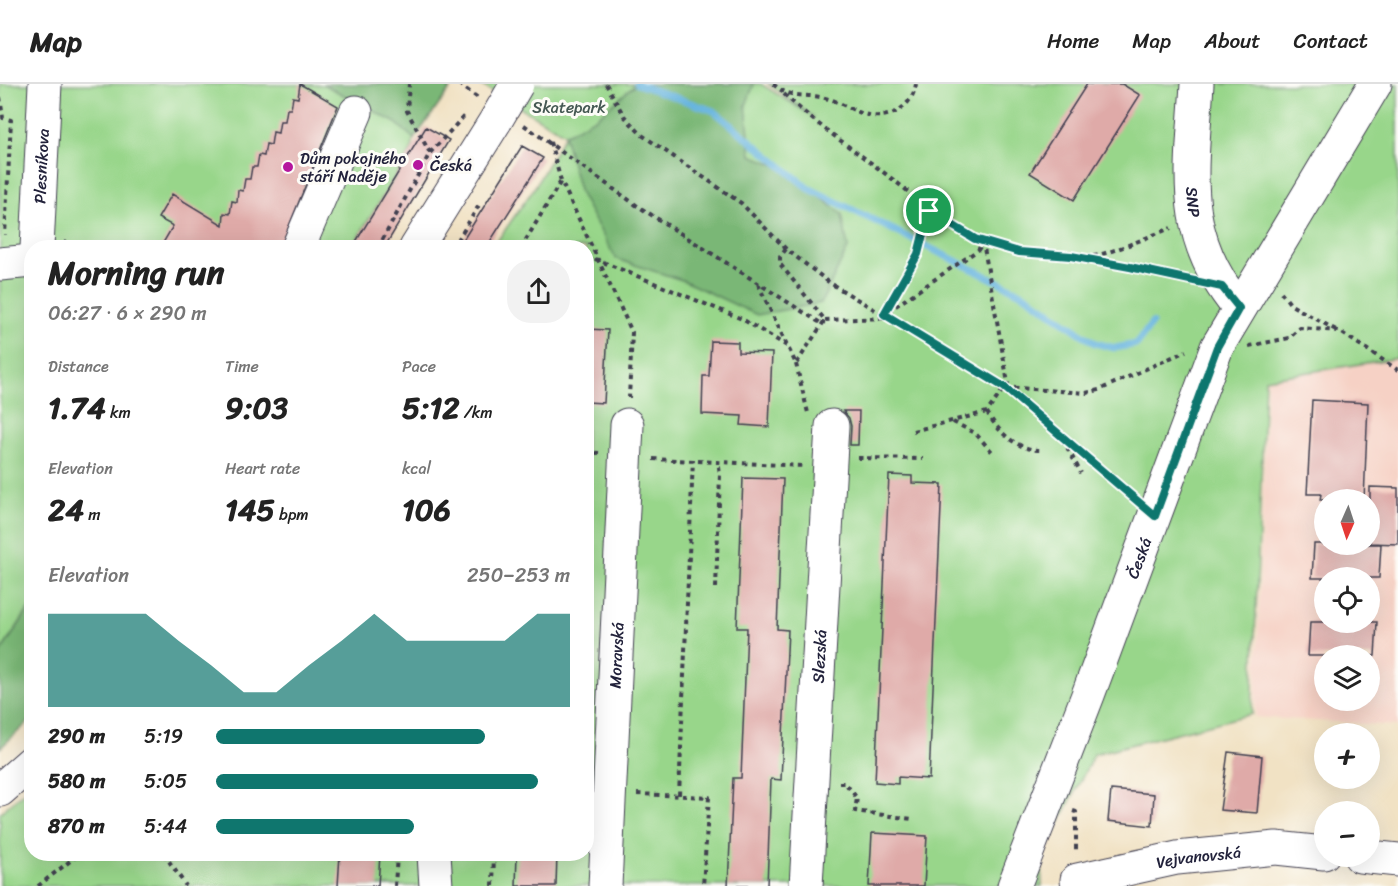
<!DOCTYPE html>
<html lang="en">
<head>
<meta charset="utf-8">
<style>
	:root { --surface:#fff; --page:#f2f2f2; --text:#222; --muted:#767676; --line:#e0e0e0; --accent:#0f766e }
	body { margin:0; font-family:Sriracha,sans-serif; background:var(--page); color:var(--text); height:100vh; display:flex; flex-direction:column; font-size:22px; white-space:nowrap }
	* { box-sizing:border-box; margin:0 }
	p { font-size:20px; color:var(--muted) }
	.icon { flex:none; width:33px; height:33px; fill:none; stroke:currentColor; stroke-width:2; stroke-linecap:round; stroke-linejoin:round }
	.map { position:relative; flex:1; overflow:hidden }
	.panel { position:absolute; left:24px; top:156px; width:570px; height:621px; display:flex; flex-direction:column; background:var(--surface); border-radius:24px; box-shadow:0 6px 24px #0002 }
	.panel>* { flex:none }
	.needle { width:39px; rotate:183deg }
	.buttons { position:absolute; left:1314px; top:405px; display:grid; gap:12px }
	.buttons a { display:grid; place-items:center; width:66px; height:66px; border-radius:50%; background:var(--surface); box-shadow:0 6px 24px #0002; font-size:30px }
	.pin { position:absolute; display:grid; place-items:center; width:51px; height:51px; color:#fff; margin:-26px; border:3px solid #fff; border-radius:50%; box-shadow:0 2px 6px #0007 }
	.round { display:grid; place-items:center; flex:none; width:63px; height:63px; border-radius:24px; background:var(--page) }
	.headline { display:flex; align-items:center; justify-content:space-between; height:102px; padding:0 24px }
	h1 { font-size:33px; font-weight:700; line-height:45px }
	.figures { display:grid; grid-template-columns:repeat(3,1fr); gap:9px; height:102px; padding:6px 24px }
	.figures div { display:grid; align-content:center }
	.figures b { font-size:30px; font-weight:700 }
	.figures small { font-size:16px; font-weight:400 }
	.figures p { font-size:16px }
	.chart { height:168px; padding:12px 24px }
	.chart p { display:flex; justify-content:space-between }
	.chart svg { width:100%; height:108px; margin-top:6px; fill:var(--accent); opacity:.7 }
	ul { padding:0 24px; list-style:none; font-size:20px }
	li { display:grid; grid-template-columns:96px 72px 1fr; align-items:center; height:45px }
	li i { height:15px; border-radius:8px; background:var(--accent) }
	header { display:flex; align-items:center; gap:36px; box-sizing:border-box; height:84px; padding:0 30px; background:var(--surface); border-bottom:2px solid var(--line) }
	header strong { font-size:28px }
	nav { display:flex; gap:33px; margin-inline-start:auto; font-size:21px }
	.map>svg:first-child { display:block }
</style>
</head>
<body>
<header>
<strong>Map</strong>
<nav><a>Home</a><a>Map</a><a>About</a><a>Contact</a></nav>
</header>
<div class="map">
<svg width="1398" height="802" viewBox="0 0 1398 802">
	<rect width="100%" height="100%" fill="#fdfcf7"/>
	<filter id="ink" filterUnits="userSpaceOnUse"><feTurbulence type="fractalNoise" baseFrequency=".0167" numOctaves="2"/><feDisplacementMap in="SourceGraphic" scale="12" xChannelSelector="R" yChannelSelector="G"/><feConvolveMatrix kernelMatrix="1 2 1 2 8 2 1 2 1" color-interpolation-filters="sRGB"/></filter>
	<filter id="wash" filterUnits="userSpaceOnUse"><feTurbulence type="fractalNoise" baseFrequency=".008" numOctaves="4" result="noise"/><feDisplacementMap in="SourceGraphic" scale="24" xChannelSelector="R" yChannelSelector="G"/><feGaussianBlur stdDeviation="1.35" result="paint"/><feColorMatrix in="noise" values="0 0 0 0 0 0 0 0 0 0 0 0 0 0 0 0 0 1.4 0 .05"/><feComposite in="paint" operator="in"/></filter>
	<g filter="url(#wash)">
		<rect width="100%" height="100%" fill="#f1e2c4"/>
		<path fill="#f6d1c5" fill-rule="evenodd" d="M1398 275V642L1255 633 1267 296ZM1324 416H1370V460H1324ZM1324 494H1370V538H1324ZM1324 572H1370V616H1324Z"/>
		<path fill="#98d68a" stroke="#5d7c62" stroke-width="1.5" d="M0 0 453 1 414 55 412 65 352 163 32 164 31 522 0 569Z
			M479 0H636L598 34 664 0H761L814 33 768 0H1398V274L1265 295 1252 630 1094 670 1041 775 1042 802H0V729L31 702 32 770H586V164L493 163 533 106 565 50Z"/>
		<path fill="#7ab776" stroke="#4e6c58" stroke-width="1.5" d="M323 0H453V1L414 55 396 39Z
			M636 0H754L746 21 751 71 785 85 842 130 848 164 821 219 757 231 682 196 616 175 580 110 564 51 597 33Z
			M31 522V636L0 664V569Z"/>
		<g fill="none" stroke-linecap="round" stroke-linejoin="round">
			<path stroke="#64b3de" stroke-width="7" d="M637 0 714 27 808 104 1025 211 1095 259 1115 264 1137 260 1152 239"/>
		</g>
		<g id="blocks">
			<path fill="#dfaaa8" d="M300 0 338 22 280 164H160L173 142 158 134 172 110 223 141 224 129 230 130 232 117 237 118 238 106 243 107 245 95H250L252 83H257L259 71 264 72 266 60 271 61 273 48 278 49 280 37H285L287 25H291L293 13 298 14Z
				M1087 0H1122L1140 11 1074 116 1030 89Z
				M426 43 449 56 384 164H352Z
				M522 62 543 74 486 164H458Z
				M586 245 608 246 604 319 586 318Z
				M711 257 738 258V268L772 269 769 343 741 341 742 332 702 330 703 292H709Z
				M1312 316 1368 319 1364 416H1320L1321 410H1307Z
				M843 327H859L858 361H850L851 342 849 334Z
				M889 391 912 392V399L942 400 929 695 898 693V700L875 698Z
				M743 394 783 395 777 545 788 546 781 696 771 695 767 802H728L733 694H741L747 544H737Z
				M1370 403 1398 404V460L1370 459Z
				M1314 460H1381L1379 494H1312Z
				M1310 538H1377L1375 572H1308Z
				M1228 668 1262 672 1257 729 1220 726Z
				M1111 706 1154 710 1152 742 1108 737Z
				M872 749 927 752 924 802H869Z
				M340 770H380L378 802H338Z
				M517 770H557L556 802H516Z"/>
		</g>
	</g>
	<g filter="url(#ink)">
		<use href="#blocks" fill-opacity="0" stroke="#413f50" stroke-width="1.5"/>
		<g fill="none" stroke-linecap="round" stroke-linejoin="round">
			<g stroke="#413f50" stroke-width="35">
				<g id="minor">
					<path id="s1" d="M1197 0C1192 87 1178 151 1239 224"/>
					<path id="s2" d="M37 164 45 0"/>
					<path d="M298 164 356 28"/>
					<path d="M416 164 496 36"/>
					<path d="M0 180 32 177"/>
					<path d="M0 706 32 678"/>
					<path d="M434 770 436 802"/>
					<path d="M1360 772 1398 776"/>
					<path id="s3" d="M1077 796 1177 774 1276 764 1324 769"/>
					<path id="s4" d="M605 802 627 341"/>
					<path id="s5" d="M806 802 832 342"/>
					<path id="s6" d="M1014 802 1088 611 1217 263 1375 0"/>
				</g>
			</g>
			<path stroke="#413f50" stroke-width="4" stroke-dasharray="4.5 4.5" stroke-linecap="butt" d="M459 0 478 14
				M606 0 624 32 642 51 741 119 786 165 830 199 1004 303 1131 412
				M773 0C791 16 804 9 825 14 839 17 851 26 864 30 888 38 912 24 916 0
				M784 10C817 42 855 66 891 94 950 140 968 163 1047 170 1064 172 1082 175 1098 171 1122 165 1147 153 1171 144
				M0 13 3 34 11 36 5 151
				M524 41 636 121 822 240
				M550 58 561 97 632 248 629 314
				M430 69 464 32
				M64 158 83 164
				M378 164 430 69 407 27 409 0
				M453 164 481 118
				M521 164 561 97
				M786 165 780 173V180L825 236
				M586 173 598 176 742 235 787 262
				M1078 174 1188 196
				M758 200 796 280 825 236
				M1281 208 1291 221 1336 246
				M825 236 889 234
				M1249 262 1289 254 1300 244 1339 247 1398 286
				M796 280 808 329
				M1005 303 1086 309 1099 306 1186 267
				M987 328C997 347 1017 366 1040 366
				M953 338 975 349 994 370
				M913 347 987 328 1008 299 983 158 978 166 884 230 918 170 929 127
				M1063 356 1081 389
				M586 368 599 369
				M858 374 923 375
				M653 375 804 382
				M716 504 720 390 718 377
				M839 699H845L857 714 855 727 912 735
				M637 710 709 713 703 802
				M679 711 693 375
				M1073 727 1076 728V768
				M164 770 186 802
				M38 802 79 770
				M395 802 397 770
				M493 802 494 770"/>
			<use href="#minor" stroke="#fff" stroke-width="33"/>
			<g stroke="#413f50" stroke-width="35" stroke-linecap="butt">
				<path id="minor-bridge" d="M496 36 517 0"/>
			</g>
			<use href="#minor-bridge" stroke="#fff" stroke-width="33"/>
		</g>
	</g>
	<g fill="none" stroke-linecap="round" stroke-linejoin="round" filter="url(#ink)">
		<g stroke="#fff" stroke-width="12">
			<path id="route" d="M929 127 975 155 1019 168 1071 172 1130 183 1222 203 1239 224 1217 263 1155 432 1004 303 884 230 918 170Z"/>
		</g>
		<use href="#route" stroke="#0f766e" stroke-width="8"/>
	</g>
	<g fill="#b5179e" stroke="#fdfcf7" stroke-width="2">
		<circle cx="418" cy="81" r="6"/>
		<circle cx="288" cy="83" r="6"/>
	</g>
	<g text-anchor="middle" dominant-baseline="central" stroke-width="6" stroke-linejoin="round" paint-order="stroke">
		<g font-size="16" fill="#455853" stroke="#fdfcf7">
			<text x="569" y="23">Skatepark</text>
		</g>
		<g font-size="16" fill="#22223b" stroke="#fdfcf7" text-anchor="start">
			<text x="300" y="74">Dům pokojného<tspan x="300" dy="18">stáří Naděje</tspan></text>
			<text x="430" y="81">Česká</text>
		</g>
		<g font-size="16" fill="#22223b" stroke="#fdfcf7">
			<text stroke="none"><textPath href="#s2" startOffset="82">Plesníkova</textPath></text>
			<text stroke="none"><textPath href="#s1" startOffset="118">SNP</textPath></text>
			<text stroke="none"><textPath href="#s6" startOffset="351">Česká</textPath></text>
			<text stroke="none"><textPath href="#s4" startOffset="231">Moravská</textPath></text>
			<text stroke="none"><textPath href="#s5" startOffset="230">Slezská</textPath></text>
			<text stroke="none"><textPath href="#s3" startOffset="124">Vejvanovská</textPath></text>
		</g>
	</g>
</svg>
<div class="buttons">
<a><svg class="needle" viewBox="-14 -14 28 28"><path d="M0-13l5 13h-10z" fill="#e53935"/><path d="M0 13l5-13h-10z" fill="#767676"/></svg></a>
<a><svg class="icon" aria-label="locate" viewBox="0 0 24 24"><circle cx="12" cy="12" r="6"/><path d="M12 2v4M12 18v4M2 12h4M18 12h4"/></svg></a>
<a><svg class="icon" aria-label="layers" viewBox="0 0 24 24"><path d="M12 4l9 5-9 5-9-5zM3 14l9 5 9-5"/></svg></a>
<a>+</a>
<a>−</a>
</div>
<div class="pin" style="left:929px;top:127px;background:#1e9e55"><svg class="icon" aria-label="arrive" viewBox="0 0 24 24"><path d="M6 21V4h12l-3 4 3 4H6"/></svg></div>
<section class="panel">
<div class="headline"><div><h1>Morning run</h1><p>06:27 · 6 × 290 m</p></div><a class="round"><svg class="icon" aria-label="share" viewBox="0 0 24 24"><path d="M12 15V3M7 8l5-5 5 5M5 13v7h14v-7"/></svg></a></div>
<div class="figures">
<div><p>Distance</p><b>1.74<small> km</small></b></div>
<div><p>Time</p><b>9:03</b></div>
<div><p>Pace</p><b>5:12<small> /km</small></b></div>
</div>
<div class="figures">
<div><p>Elevation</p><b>24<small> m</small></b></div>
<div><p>Heart rate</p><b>145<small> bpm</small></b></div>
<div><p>kcal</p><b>106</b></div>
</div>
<div class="chart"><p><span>Elevation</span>250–253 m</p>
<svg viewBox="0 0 160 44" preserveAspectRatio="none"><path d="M0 44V6L10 6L20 6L30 6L40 17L50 27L60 38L70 38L80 27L90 17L100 6L110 17L120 17L130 17L140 17L150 6L160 6V44z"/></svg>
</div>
<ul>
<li><b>290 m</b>5:19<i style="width:76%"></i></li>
<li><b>580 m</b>5:05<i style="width:91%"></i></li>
<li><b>870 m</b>5:44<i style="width:56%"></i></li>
</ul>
</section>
</div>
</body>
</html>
